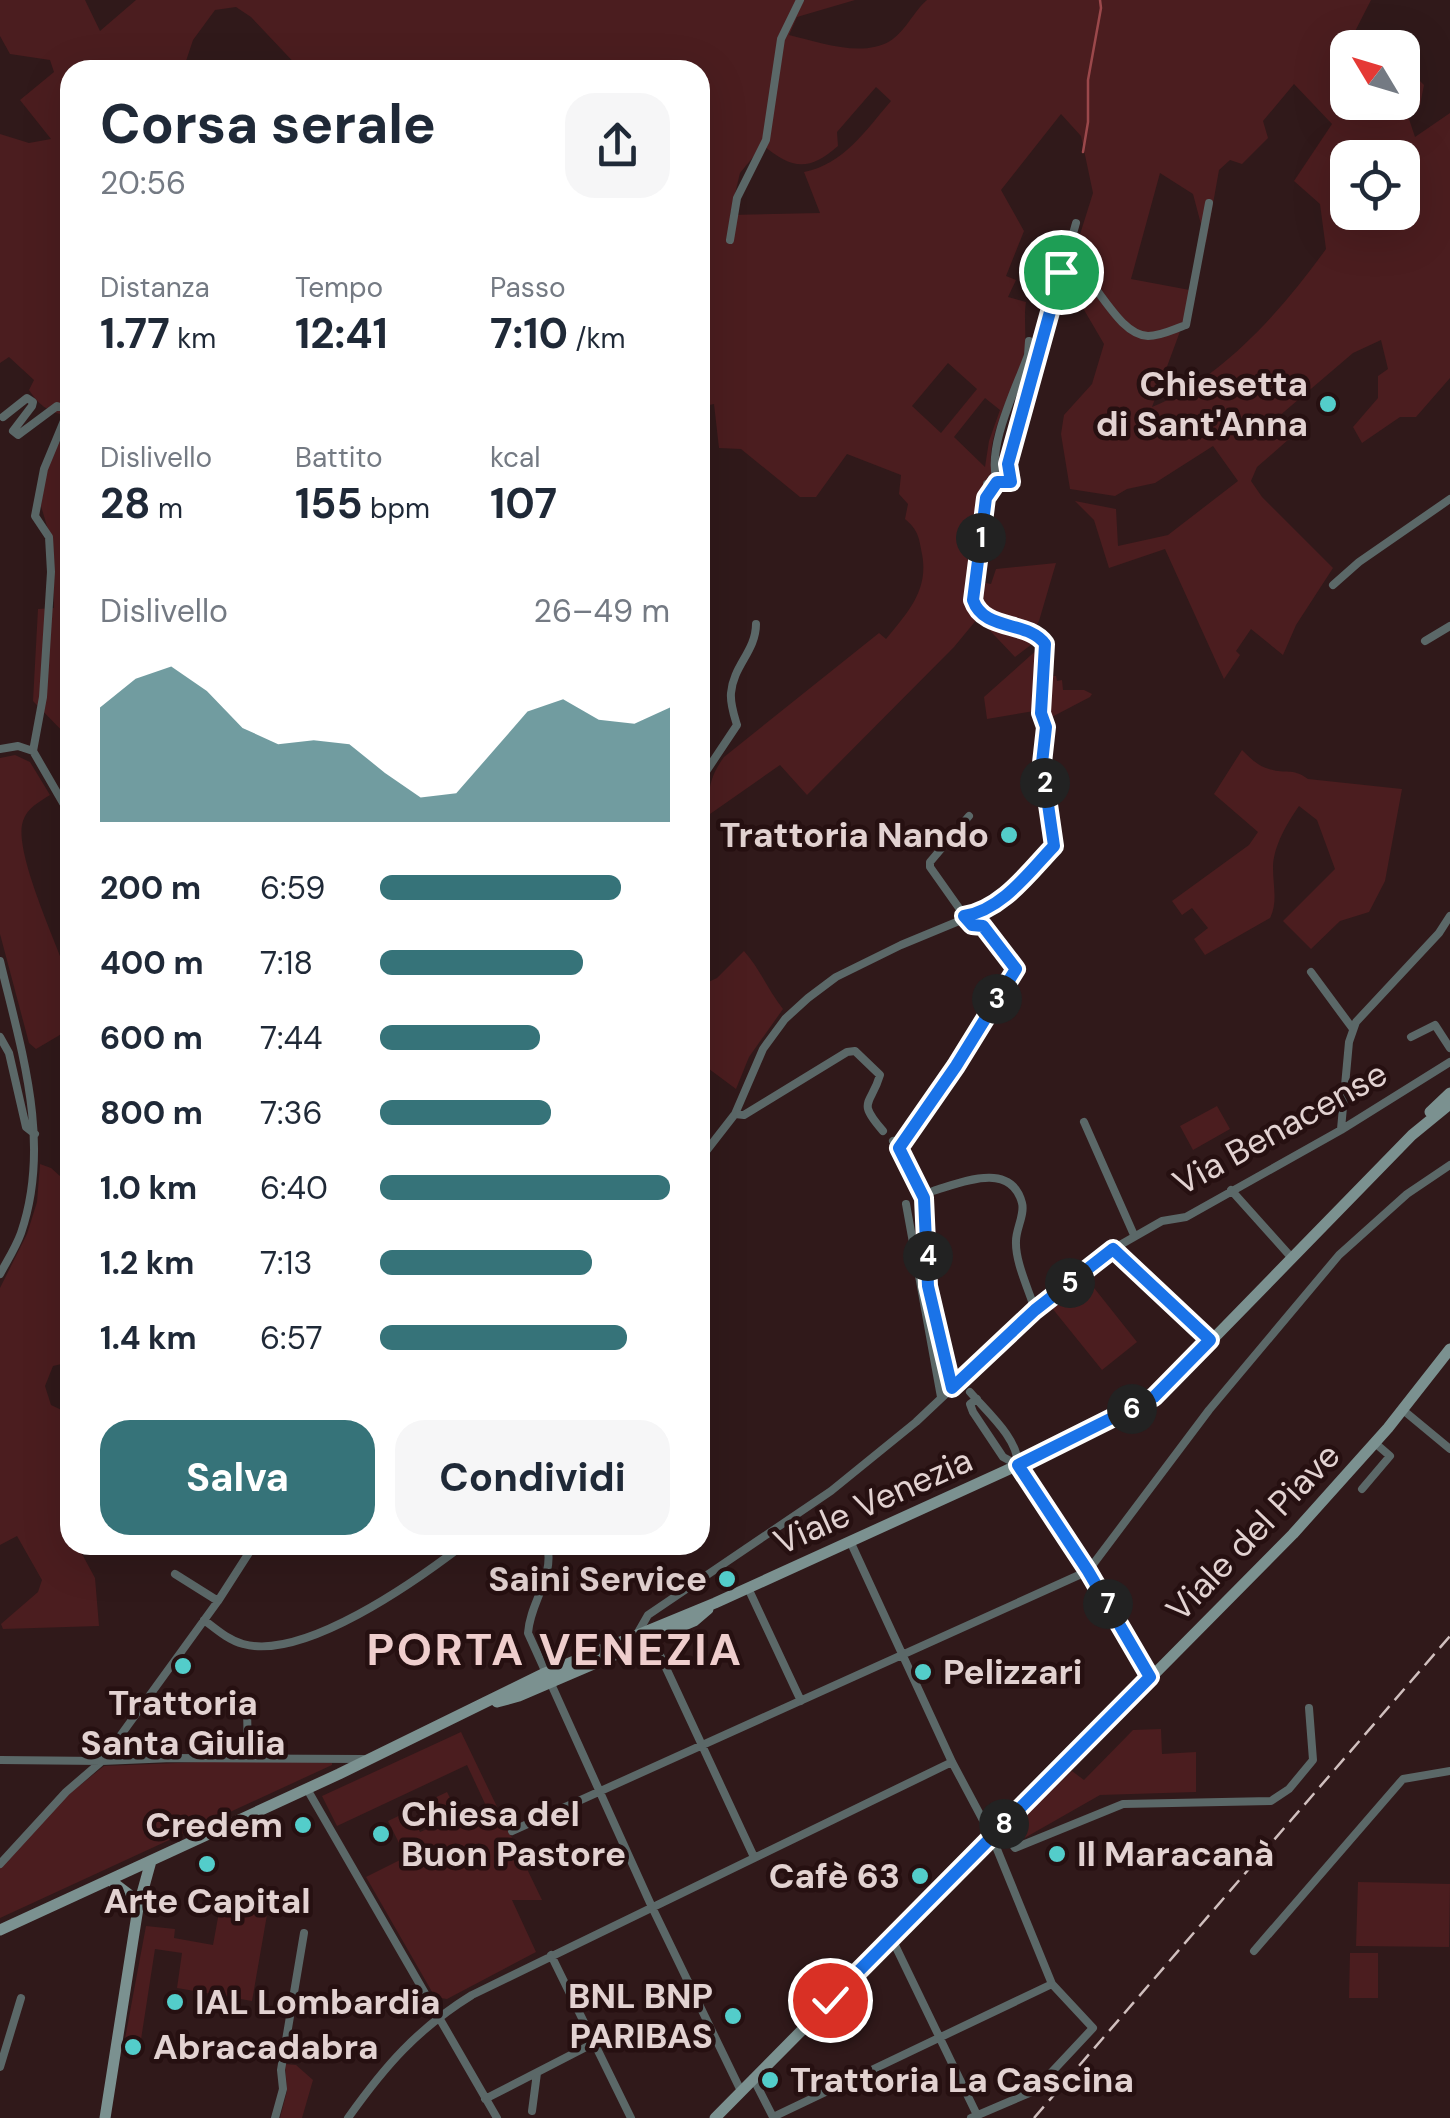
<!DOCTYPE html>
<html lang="it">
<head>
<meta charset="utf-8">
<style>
	:root { --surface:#fff; --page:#f6f6f7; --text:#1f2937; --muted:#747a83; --accent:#367379 }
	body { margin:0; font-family:"DM Sans",sans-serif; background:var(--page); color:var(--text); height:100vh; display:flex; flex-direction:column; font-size:38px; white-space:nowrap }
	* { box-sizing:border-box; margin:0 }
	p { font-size:32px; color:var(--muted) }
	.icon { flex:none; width:55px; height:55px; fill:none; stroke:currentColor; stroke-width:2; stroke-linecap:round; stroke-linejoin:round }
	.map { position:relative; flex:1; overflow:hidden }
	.panel { position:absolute; left:60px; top:60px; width:650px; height:1495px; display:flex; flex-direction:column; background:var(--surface); border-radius:30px; box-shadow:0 10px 40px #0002 }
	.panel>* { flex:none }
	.needle { width:65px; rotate:308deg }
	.buttons { position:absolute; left:1330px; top:30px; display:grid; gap:20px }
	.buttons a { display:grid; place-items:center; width:90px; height:90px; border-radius:20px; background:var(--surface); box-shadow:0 10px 40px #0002; font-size:50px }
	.pin { position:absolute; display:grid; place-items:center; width:85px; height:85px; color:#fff; margin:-42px; border:5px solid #fff; border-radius:50%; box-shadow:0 2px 10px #0007 }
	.km { position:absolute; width:50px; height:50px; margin:-25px; border-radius:50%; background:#222; color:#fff; font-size:28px; line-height:50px; text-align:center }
	.round { display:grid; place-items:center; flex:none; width:105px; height:105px; border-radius:30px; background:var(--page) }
	.summary { display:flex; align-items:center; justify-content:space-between; height:170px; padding:0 40px }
	h1 { font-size:55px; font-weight:700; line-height:75px }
	.metrics { display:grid; grid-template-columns:repeat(3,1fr); gap:15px; height:170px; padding:10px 40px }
	.metrics div { display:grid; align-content:center }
	.metrics b { font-size:42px; font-weight:700 }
	.metrics small { font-size:28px; font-weight:400 }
	.metrics p { font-size:28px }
	.chart { height:280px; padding:20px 40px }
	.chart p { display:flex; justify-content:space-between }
	.chart svg { width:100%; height:180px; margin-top:10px; fill:var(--accent); opacity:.7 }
	.button { display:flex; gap:20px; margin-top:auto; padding:20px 40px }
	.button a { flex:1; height:115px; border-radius:30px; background:var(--accent); color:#fff; font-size:40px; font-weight:700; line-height:115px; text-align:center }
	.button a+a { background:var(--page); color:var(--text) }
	ul { padding:0 40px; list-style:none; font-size:32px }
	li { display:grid; grid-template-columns:160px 120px 1fr; align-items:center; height:75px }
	li i { height:25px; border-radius:12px; background:var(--accent) }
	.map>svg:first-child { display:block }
</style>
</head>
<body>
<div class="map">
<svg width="1450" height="2118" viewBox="0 0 1450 2118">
	<rect width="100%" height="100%" fill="#30191a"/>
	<path fill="#4b1d1f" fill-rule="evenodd" d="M0 0H85L100 31 136 0H855L797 17 789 35C818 42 862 58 890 41 905 32 914 11 927 0H1371L1346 49 1348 102H1402L1403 79 1415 76 1424 85 1420 105 1408 116 1415 137 1450 113V378L1416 417H1400L1362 443 1353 427 1378 398V376L1388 369 1381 340 1353 353 1278 417 1289 439 1257 467 1251 481 1262 497 1333 568 1296 625 1283 655 1251 629 1236 651 1240 655 1224 679 1165 549 1109 568 1094 520 1075 501 1116 509 1118 546 1168 535 1238 481 1213 446 1155 483 1127 489 1115 496 1070 489 1061 434 1064 415 1092 384 1104 344 1066 279 1093 193 1081 136 1061 114 1001 190 1024 231 1006 276 1016 280 1008 297 1026 302C1023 320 1028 341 1023 358 1013 394 984 436 992 475L987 477 990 497 969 606C986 627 1010 633 1036 641L1015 657 978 618 954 647 807 795 780 765 710 814C707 791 710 776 724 757L879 633 886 639C908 612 929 590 922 554 919 537 918 530 905 519L908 504 899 494 901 475 847 454 816 497H800L741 449 719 448 714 404 700 407V70H573L568 62 529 70H301L251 17 236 7 215 10 193 40 183 70H70V739L33 701 38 609 54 608 52 543 41 506 46 468 69 424 64 415C47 411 39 405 29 390L34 380 9 357 0 363V134L29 143 51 139 20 100 54 72 50 60 10 54 0 36ZM1294 84 1332 124 1294 181 1320 204 1326 249C1283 309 1222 379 1152 407L1195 291 1131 279 1160 173 1193 194 1206 243 1219 170 1230 160 1242 164 1268 138 1263 121ZM876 87 891 101C865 131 844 164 804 172L820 213 730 215 740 173 763 145C791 169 809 172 838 146L837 132ZM1348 158H1402V212H1348ZM948 363 977 389 941 433 912 406ZM985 398 1000 410 989 441 985 467 954 437Z
		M1056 563 1039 621 1034 629C1003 620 973 622 980 582L991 584 996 569Z
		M1040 647 1034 711 987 719 984 697Z
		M1048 676H1056L1057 681 1062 680 1063 690H1084L1092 694 1090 697 1048 719Z
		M1242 750C1250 758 1258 766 1269 769 1286 775 1291 767 1308 779L1402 789 1385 881 1369 912 1340 921 1311 949 1283 921 1335 869 1317 820 1299 806C1287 823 1273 847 1273 868 1273 885 1278 903 1270 918L1205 955 1194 939 1208 928 1192 908 1182 915 1172 901 1249 845 1258 832 1214 794Z
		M15 755 30 762 50 795C39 802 27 808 23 821 13 849 54 937 65 969L70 968V1029L36 1049 29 1043 0 934V758Z
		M744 951C760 969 768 990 783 1009L749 1057 736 1089 705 1066 700 1070V986L717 978Z
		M1217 1106 1230 1129 1193 1150 1180 1126Z
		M40 1164 51 1168 70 1185V1362L53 1366 45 1386 51 1405 70 1414V1545H83L82 1554 95 1578 99 1626 3 1629 1 1624 38 1592 42 1580 17 1536 0 1545V1288L27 1234 37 1202Z
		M1087 1279 1137 1342 1102 1370 1052 1308Z
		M1161 1729 1162 1754 1196 1752V1792L1100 1795 1021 1840 1013 1828 1072 1771 1084 1780 1133 1730Z
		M461 1732 542 1900H512L536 1952 447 1999 435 1997 366 1877 406 1857 388 1821 409 1811 420 1832 434 1826 424 1803 447 1792 461 1820 488 1810 467 1765 337 1826 322 1796Z
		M250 1760 332 1763V1765L0 1918V1867L64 1798 104 1766Z
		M1358 1882 1450 1884 1449 1947 1356 1946Z
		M221 1901 268 1909 252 2001 177 1988 182 1953 155 1949 140 2046 124 2044 146 1926 175 1929 174 1938 213 1945Z
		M1350 1953H1378V1998H1349Z
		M285 2064 296 2065 313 2080 302 2118H280L287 2091Z"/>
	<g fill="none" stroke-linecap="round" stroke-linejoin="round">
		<path stroke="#9b484b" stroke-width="2.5" d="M490 66 491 70
			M1083 152 1088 122V80L1101 8 1100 0"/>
		<path stroke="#5b6868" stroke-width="8" d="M730 240 737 198 766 140 781 39 800 0
			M1065 257C1095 274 1116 335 1148 336 1161 336 1174 329 1186 325L1209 203
			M3 417 27 398 33 402 32 406 13 431 18 435 57 406 64 408 66 416 44 469 35 516 49 537 51 572 43 697 33 751 70 815
			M987 484 1011 482 1008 464 1076 223
			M1333 585 1359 562 1450 499
			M1425 641 1450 626
			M0 749 18 746 33 751
			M700 828 703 819 705 773 737 725C734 715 730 704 731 693 733 666 756 651 756 624
			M0 961C21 1049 52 1143 21 1233 16 1247 7 1261 0 1274
			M1311 972 1353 1029
			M0 1037 9 1053 26 1127 35 1134
			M1411 1037 1435 1025 1450 1048
			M735 1114 744 1115 847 1052 855 1051 880 1075C871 1106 856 1100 883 1131
			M1084 1122 1134 1235
			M1341 1129 1349 1042 1356 1022 1439 933 1450 916
			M893 1141 917 1179 924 1197 928 1286 951 1387
			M899 1148 956 1066 1016 969 983 926 971 925 930 867V862L969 816
			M700 1159 735 1114 763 1049 785 1019 808 998 836 977 901 945 976 914 1007 895 1054 846 1042 763 1047 727 1041 713 1045 644C1029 620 984 632 973 600L986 498 997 482C986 447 1016 389 1028 355L1029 341
			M1231 1190 1291 1257
			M933 1191C960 1183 1011 1160 1022 1203 1025 1214 1016 1229 1016 1241 1015 1262 1029 1290 1035 1310
			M906 1204 941 1397
			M1113 1249 1210 1341
			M970 1392C987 1412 1018 1438 1018 1465L1003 1457 973 1412 970 1404 977 1399
			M1403 1410 1450 1449
			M1018 1465 1088 1571 1151 1677
			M1362 1489 1390 1456 1375 1443
			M850 1541 952 1762 992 1837 1052 1984 1093 2028 1034 2091 971 2118
			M547 1545C555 1577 530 1602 528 1633L651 1905 741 2091
			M142 1546V1545
			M175 1574 218 1601
			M748 1588 801 1701
			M204 1620C216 1629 228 1640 243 1644 304 1661 416 1581 463 1545
			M636 1636 648 1615 831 1491 916 1422 1035 1310 1113 1249 1162 1221 1186 1217 1341 1130 1450 1062
			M653 1640 754 1857
			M247 1708 248 1758
			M0 1760 102 1761 218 1601 254 1545
			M307 1789 497 2118
			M1001 1828 1015 1848 1123 1804 1271 1801 1289 1789 1313 1760 1309 1708
			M512 1831 1088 1571 1209 1410 1339 1255 1407 1194 1450 1165
			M0 1864 66 1792 102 1761 172 1758 363 1759
			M892 1939 977 2115
			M1254 1951 1403 1779 1450 1771
			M551 1955 631 2118
			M0 2067 21 1998
			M753 2078 773 2117 1052 1984
			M485 2099 594 2043
			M532 2111 537 2073
			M275 2118 283 2089 281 2070 304 1933
			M348 2118C385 2066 417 2029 472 1995L952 1762"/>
		<path stroke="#7b9190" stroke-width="11" d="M1430 1112 1450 1093
			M497 1702 519 1696 694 1621 708 1609
			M110 1880 131 1896 138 1908
			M0 1930 339 1774 545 1673 715 1603 1005 1471 1118 1417 1154 1397 1174 1379 1412 1135 1450 1104
			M105 2118 138 1908 151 1861
			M715 2118 1293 1534 1388 1428 1450 1349"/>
		<path stroke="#d0bfbe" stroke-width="2.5" stroke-dasharray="15 8" stroke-linecap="butt" d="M1034 2118 1450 1636"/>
	</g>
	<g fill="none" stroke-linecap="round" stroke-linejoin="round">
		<g stroke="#fff" stroke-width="20">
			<path id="route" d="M830 2000 1150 1677 1088 1571 1018 1465 1154 1397 1210 1340 1113 1249 1035 1310 952 1388 928 1286 924 1198 899 1148 956 1066 1016 969 983 926 972 925 964 916C1002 910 1029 872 1054 846L1042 763 1046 727 1041 713 1045 644C1028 620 984 632 973 600L986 498 997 482H1011L1008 464 1061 272"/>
		</g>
		<use href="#route" stroke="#1a73e8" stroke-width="12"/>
	</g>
	<g fill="#53cdca" stroke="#261011" stroke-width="4">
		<circle cx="1328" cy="404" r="10"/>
		<circle cx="1009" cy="835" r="10"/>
		<circle cx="727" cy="1579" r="10"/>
		<circle cx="183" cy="1666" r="10"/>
		<circle cx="923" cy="1672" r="10"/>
		<circle cx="303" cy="1825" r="10"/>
		<circle cx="381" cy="1834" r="10"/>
		<circle cx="1057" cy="1854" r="10"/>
		<circle cx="207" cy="1864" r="10"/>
		<circle cx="920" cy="1876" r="10"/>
		<circle cx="175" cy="2002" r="10"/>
		<circle cx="733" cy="2016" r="10"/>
		<circle cx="133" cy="2047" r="10"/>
		<circle cx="770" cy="2080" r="10"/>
	</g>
	<g text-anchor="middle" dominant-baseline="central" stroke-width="9" stroke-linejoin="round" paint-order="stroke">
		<g font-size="35" font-weight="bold" fill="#e2d2d1" stroke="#261011" text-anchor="end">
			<text x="1308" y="384">Chiesetta<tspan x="1308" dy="40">di Sant'Anna</tspan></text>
			<text x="989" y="835">Trattoria Nando</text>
			<text x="707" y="1579">Saini Service</text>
			<text x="943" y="1672" text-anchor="start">Pelizzari</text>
			<text x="183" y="1703" text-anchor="middle">Trattoria<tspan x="183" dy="40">Santa Giulia</tspan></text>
			<text x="401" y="1814" text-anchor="start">Chiesa del<tspan x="401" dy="40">Buon Pastore</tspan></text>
			<text x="283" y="1825">Credem</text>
			<text x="1077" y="1854" text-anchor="start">Il Maracanà</text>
			<text x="900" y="1876">Cafè 63</text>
			<text x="207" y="1901" text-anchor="middle">Arte Capital</text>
			<text x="713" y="1996">BNL BNP<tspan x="713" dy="40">PARIBAS</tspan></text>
			<text x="195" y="2002" text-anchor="start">IAL Lombardia</text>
			<text x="153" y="2047" text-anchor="start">Abracadabra</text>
			<text x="790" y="2080" text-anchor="start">Trattoria La Cascina</text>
		</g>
		<g font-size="35" fill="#e2d2d1" stroke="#261011">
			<text transform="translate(1280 1128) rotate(-29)">Via Benacense</text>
			<text transform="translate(873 1501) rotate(-24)">Viale Venezia</text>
			<text transform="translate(1253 1532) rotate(-46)">Viale del Piave</text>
		</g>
		<g font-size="45" font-weight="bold" letter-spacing="2.5" fill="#efcecd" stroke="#261011">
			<text x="555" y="1649">PORTA VENEZIA</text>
		</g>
	</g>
</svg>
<div class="buttons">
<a><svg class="needle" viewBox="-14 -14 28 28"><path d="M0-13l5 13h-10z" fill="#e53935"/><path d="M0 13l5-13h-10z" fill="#747a83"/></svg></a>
<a><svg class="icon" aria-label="locate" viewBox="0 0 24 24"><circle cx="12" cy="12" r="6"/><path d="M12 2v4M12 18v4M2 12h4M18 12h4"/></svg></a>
</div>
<div class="pin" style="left:1061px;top:272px;background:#1e9e55"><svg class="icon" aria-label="arrive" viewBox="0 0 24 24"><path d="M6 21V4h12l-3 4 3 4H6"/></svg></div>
<div class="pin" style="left:830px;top:2000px;background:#d93025"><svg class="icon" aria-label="check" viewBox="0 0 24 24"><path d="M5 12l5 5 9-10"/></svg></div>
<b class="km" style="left:981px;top:538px">1</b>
<b class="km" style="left:1045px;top:783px">2</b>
<b class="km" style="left:997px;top:999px">3</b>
<b class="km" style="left:928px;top:1256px">4</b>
<b class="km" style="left:1070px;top:1283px">5</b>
<b class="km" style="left:1132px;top:1409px">6</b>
<b class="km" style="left:1108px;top:1604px">7</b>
<b class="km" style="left:1004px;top:1824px">8</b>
<section class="panel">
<div class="summary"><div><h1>Corsa serale</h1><p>20:56</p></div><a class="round"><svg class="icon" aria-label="share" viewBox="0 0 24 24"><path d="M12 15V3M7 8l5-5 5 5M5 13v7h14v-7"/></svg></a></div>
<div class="metrics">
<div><p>Distanza</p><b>1.77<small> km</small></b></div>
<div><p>Tempo</p><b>12:41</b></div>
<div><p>Passo</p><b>7:10<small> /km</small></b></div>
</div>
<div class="metrics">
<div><p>Dislivello</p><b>28<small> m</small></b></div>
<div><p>Battito</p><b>155<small> bpm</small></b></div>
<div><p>kcal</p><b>107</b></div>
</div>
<div class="chart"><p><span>Dislivello</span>26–49 m</p>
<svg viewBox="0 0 160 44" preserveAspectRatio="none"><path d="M0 44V16L10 9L20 6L30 12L40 21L50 25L60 24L70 25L80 32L90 38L100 37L110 27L120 17L130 14L140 19L150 20L160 16V44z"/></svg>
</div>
<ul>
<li><b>200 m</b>6:59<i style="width:83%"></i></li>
<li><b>400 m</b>7:18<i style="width:70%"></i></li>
<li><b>600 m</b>7:44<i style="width:55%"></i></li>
<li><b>800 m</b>7:36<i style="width:59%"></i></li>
<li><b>1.0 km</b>6:40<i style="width:100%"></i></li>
<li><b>1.2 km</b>7:13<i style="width:73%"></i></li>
<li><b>1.4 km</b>6:57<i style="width:85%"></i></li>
</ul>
<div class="button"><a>Salva</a><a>Condividi</a></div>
</section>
</div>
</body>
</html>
